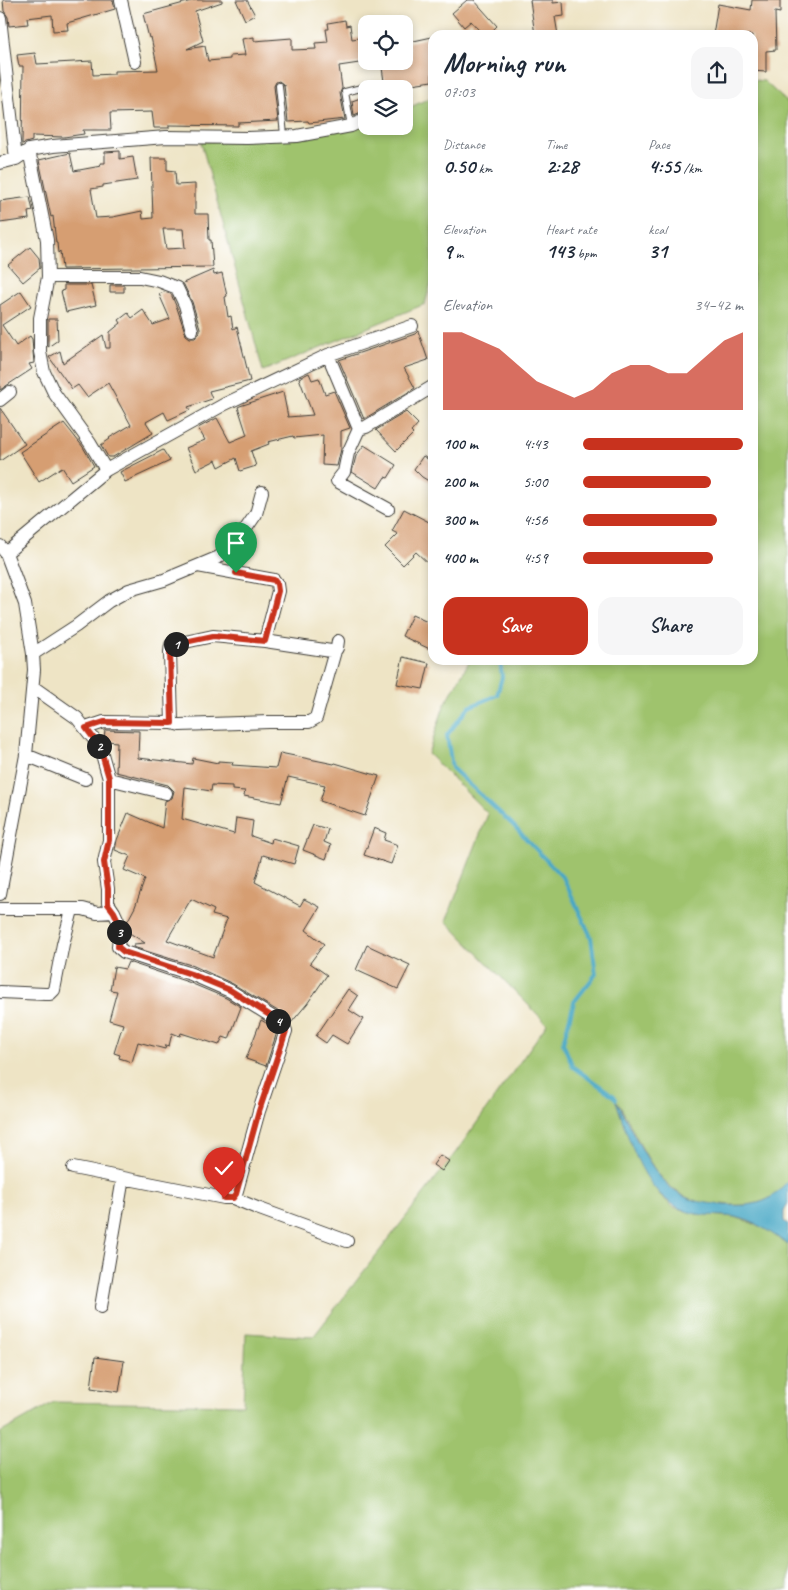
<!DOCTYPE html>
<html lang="en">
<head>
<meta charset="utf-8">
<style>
	:root { --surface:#fff; --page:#f6f6f7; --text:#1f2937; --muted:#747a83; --accent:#c8321e }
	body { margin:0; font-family:Caveat,sans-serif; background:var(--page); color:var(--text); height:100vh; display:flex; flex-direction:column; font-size:19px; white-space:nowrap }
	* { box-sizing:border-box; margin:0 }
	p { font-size:16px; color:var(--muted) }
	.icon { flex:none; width:28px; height:28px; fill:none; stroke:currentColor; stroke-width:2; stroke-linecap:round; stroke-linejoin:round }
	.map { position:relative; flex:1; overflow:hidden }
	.sheet { position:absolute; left:428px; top:30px; width:330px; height:635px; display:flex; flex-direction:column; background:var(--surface); border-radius:15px; box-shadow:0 2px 8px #0003 }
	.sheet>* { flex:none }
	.buttons { position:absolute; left:358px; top:15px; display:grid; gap:10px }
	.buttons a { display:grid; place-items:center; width:55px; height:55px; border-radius:10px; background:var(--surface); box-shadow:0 2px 8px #0003; font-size:25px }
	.pin { position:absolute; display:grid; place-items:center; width:42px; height:42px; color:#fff; margin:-51px -21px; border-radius:50% 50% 50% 0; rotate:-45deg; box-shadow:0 0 5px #0007 }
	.pin .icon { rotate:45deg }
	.km { position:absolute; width:25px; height:25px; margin:-12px; border-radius:50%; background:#222; color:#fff; font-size:14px; line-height:25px; text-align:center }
	.round { display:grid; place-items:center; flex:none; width:52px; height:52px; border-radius:15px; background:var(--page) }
	.overview { display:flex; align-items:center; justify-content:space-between; height:85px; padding:0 15px }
	h1 { font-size:28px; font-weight:700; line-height:38px }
	.metrics { display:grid; grid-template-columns:repeat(3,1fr); gap:8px; height:85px; padding:5px 15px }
	.metrics div { display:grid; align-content:center }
	.metrics b { font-size:21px; font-weight:700 }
	.metrics small { font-size:14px; font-weight:400 }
	.metrics p { font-size:14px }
	.chart { height:140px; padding:10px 15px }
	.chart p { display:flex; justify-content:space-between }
	.chart svg { width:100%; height:90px; margin-top:5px; fill:var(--accent); opacity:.7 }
	.primary-button { display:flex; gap:10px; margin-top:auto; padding:10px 15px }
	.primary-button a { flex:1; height:58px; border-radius:15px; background:var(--accent); color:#fff; font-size:20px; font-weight:700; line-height:58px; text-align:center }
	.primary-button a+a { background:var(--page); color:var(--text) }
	ul { padding:0 15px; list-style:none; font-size:16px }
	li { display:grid; grid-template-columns:80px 60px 1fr; align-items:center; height:38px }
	li i { height:12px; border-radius:6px; background:var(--accent) }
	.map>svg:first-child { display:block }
</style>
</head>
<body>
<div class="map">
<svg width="788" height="1590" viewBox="0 0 788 1590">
	<rect width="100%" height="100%" fill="#fff"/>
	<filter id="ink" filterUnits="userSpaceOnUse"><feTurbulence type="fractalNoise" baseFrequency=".02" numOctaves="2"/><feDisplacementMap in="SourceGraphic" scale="10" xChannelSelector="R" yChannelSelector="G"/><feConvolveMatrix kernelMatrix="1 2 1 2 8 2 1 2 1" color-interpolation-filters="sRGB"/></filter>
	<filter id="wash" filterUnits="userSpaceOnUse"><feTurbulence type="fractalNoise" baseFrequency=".0096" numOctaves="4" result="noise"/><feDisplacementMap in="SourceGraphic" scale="20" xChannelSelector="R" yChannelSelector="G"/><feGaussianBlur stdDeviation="1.12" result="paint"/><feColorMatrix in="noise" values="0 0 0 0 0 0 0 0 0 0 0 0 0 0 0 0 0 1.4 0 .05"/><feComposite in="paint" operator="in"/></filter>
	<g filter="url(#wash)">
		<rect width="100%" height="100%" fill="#eee4c5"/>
		<path fill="#9fc36d" stroke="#5e7044" d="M753 80 764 81 788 103V1181C782 1187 775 1196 768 1199 754 1206 737 1206 722 1204 715 1204 706 1204 699 1202 652 1189 640 1137 617 1101L659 1194 673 1207 696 1214 735 1217 765 1228 788 1245V1590H0V1433L54 1402 243 1405 246 1333 313 1337 456 1152 547 1024 446 921 488 814 428 754 444 706 470 660H752Z
			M432 97V280L425 304 263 371 201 142 366 125 404 126V110Z"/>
		<path fill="#46a7c5" stroke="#316270" d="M614 1096C629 1123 652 1179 679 1194 693 1202 707 1203 723 1205 738 1206 755 1206 768 1199 775 1195 782 1187 788 1181V1203L784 1212V1221L788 1224V1245C772 1233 755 1221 735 1217 722 1215 709 1216 697 1214 643 1204 630 1139 614 1096Z"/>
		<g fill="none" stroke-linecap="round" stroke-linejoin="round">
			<path stroke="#46a7c5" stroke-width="4" d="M500 660 502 677 497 695 469 707 447 735 452 768 512 824 564 879 591 937 596 974 574 1002 563 1043 573 1067 614 1096 616 1099"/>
		</g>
		<g id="blocks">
			<path fill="#d69e72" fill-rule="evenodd" d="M3 0H113L115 9 67 23 68 30 53 31 52 15 27 18 28 24 9 26 8 17 4 11Z
				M195 0H222V2L195 11 203 41 187 49 205 46 208 61 230 59V56L245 55 242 39 254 37V41L292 38V50L316 49 315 43 328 42 326 29H329L328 23 345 20 346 26 350 25 352 39 366 37V62L339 66 342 88 340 93 345 119 309 123 308 121 288 122 284 85 279 81 276 82 274 86 278 121 238 123V126L169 125V128H154L152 112 110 113 111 130H83L84 134 64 137 32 136V141L22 144 23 66H19L17 55 35 53 37 64 92 61 93 75 114 74V71L158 70 151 37 149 38 143 14Z
				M236 0H247L255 15 245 20Z
				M467 0H474L497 26 488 35H483L471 21 464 27 452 13Z
				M530 0H553V3L563 2 564 16 555 17 558 35H535Z
				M752 0H780V13L775 12 776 50 766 51V72L752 71V35H713L718 4 751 10Z
				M432 37V81L385 88 381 61H412L409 42Z
				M366 96V111L354 116 352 101Z
				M120 151V159L133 157 137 180 103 185V187L91 189 96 218 113 217 142 211 143 219 153 218 151 158H167V170L175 171 176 185 195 184V214H208L209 240H211L213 267 62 269 60 251 58 253 57 243H56L53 216 51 217 39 160 70 153 74 171 101 166 100 163H105V152ZM163 229H183L185 248 166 249Z
				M30 197 33 211 28 212 29 219 0 223V201Z
				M30 247 39 258 40 268 23 282 8 265Z
				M213 270 214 275 222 273 227 296 225 297 228 317 231 316 233 329 237 327 250 381 209 391 212 399 188 407 190 410 168 420 164 412 146 422 153 433 113 457H108L101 445 110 439 109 438 131 425 108 383 87 397 78 385 72 389 49 357 60 351 63 363 103 335 106 348H110V332L121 323 119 320 128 313 132 318 143 310 153 325 170 319 159 294 164 292 171 294 177 308 186 335 190 338H195L200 332V328L192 302 183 283Z
				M64 285H91L96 305 66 312 61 291 64 290Z
				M110 285H124V292H110Z
				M21 291 31 306 2 325 16 346 30 336 32 339 34 363 29 364 32 369 0 390V305Z
				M48 319H57L58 340 48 347Z
				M418 331 428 360 404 368 415 388 364 419 339 360 415 334Z
				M309 373 312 380 319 378 325 394 334 391 350 428 341 431V449L337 466 322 465 323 435 294 438 293 436 268 442 269 444 251 451 256 466 240 471 236 458 219 467 216 460 196 470 186 448 205 440 198 428 217 418 230 442 247 435 238 407 240 406 283 392 288 417 313 415 299 378Z
				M0 408 25 444 0 461Z
				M406 412 418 424 411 432 413 434 396 451 376 430Z
				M64 423 83 447 94 466 71 481 62 467 39 482 20 452Z
				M364 445 396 465 388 478 385 477 378 488 352 472 356 456Z
				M163 450 170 461 125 482 120 472Z
				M423 456 432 462V483L422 477 414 469Z
				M404 509 429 522 432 526V567L416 552 403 565 385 547 398 534 392 531Z
				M412 615 432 624V650L402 636Z
				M403 657 429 663 423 689 397 684Z
				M105 730 139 731 138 758 192 764 193 758 218 763V761L233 762 232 765 276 768 280 753 334 764 335 763 379 776 365 816 320 801 325 785 288 777 281 803 244 796 245 791 232 790V786L212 785 211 791 185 787 182 819 234 834 236 818 253 821 251 836 271 843 272 838 299 846 294 864 263 855 255 882 300 906 304 899 320 907 306 930 324 944 310 963 327 975 307 1004 291 1023 286 1016 233 984 194 966 133 947 134 944 145 943 128 932 127 922 135 907 145 879 124 870 130 856 115 850 117 840 128 813 162 828 165 801 172 798 174 791 168 785 116 772 117 742 106 741 104 739ZM191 899 214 910 212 915 227 919 213 957 167 940Z
				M313 825 328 829 324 842 331 845 326 859 303 850Z
				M374 828 386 833 384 840 398 845 391 864 364 855Z
				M367 945 410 965 398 989 356 970Z
				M128 962 188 982 226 998 241 1007 229 1039 223 1037 219 1045 181 1033 180 1036 172 1033 169 1046 166 1045 165 1049 138 1042 132 1062 119 1058 120 1055 114 1053 123 1024 109 1020 117 991 110 990 114 967 125 969Z
				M348 989 358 996 349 1010 363 1019 347 1044 332 1035 326 1043 316 1036Z
				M261 1020 276 1029 277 1032 266 1066 246 1059Z
				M440 1155 449 1161 442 1171 433 1165Z
				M95 1357 124 1361 119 1392 91 1388Z"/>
		</g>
	</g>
	<g filter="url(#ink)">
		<use href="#blocks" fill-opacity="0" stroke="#3c3a35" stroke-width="1"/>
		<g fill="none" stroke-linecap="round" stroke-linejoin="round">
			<g stroke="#3c3a35" stroke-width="8">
				<path id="service" d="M279 86 284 135
					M351 126 345 92 377 84"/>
			</g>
			<g stroke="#3c3a35" stroke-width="14">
				<path id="minor" d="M121 0 135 62
					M0 18 16 159
					M29 150 47 240 48 277 40 318V352L44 372 54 393 90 443 106 470
					M0 163 16 159 29 150 53 146 166 137 247 138 297 136 351 126 366 119
					M48 277H140L159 281 177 288 185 305 192 330
					M328 355 359 429 366 427 432 387
					M0 400 10 392
					M359 429 348 453 344 472 337 481 388 509
					M0 546 6 553 25 604 33 654 34 670 26 755 0 894
					M6 553 106 470 225 404 328 355 412 326
					M265 641 331 651H335L337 648 338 641
					M33 654 76 626 109 601 129 590 164 580 219 557 245 530 256 514 262 492
					M33 687 77 718 100 747 109 779V840L104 862 108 889V903L114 912 120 925 118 947 124 952 191 974 230 991 282 1023 286 1031 259 1111 236 1194 233 1198H224L73 1168
					M172 723 170 652 171 645 213 636 265 641 278 591 277 584 274 580 198 566
					M86 728 104 722 172 723 180 725 269 722H309L316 718 335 651
					M26 755 85 779
					M109 779 166 793
					M0 909H83L97 913 114 912
					M0 992 45 994H50L54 990 63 944 72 910
					M233 1198 257 1208 347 1241
					M101 1307 123 1178"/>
			</g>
			<use href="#service" stroke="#fff" stroke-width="6"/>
			<use href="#minor" stroke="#fff" stroke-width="12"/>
		</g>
	</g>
	<g fill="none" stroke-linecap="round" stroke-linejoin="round" filter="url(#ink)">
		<g stroke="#fff" stroke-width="10">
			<path id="route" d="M224 1198H233L236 1194 259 1111 286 1031 282 1023 230 990 191 974 124 952 118 947 120 925 114 912 108 904V889L104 862 109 840V778L100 747 86 728 104 722 172 723 170 652 171 645 213 636 265 641 278 591 277 584 274 580 236 573"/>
		</g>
		<use href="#route" stroke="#c8321e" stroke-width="6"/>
	</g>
</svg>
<div class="buttons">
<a><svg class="icon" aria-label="locate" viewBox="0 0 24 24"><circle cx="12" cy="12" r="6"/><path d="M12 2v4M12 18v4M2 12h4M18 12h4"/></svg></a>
<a><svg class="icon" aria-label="layers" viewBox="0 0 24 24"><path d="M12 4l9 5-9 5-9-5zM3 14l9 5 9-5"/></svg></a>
</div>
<div class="pin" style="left:236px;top:573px;background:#1e9e55"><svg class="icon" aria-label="arrive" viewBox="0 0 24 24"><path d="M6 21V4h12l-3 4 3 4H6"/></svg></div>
<div class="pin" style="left:224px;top:1198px;background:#d93025"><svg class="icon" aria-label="check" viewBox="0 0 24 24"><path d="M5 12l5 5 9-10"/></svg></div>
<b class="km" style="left:176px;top:644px">1</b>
<b class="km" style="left:99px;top:746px">2</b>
<b class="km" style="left:119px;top:932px">3</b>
<b class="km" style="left:278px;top:1021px">4</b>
<section class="sheet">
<div class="overview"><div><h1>Morning run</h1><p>07:03</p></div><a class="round"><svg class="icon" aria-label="share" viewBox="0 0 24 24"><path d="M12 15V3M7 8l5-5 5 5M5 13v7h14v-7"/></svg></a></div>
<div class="metrics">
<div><p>Distance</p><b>0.50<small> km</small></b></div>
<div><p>Time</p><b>2:28</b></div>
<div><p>Pace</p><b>4:55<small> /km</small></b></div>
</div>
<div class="metrics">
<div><p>Elevation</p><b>9<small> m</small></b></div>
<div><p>Heart rate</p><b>143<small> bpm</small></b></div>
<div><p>kcal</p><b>31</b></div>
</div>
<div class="chart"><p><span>Elevation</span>34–42 m</p>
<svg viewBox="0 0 160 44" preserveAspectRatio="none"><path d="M0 44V6L10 6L20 10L30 14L40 22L50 30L60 34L70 38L80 34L90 26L100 22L110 22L120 26L130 26L140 18L150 10L160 6V44z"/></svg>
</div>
<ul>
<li><b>100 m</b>4:43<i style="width:100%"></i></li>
<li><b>200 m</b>5:00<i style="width:80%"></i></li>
<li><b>300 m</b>4:56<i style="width:84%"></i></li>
<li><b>400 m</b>4:59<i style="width:81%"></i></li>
</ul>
<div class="primary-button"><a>Save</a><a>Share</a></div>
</section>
</div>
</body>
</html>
